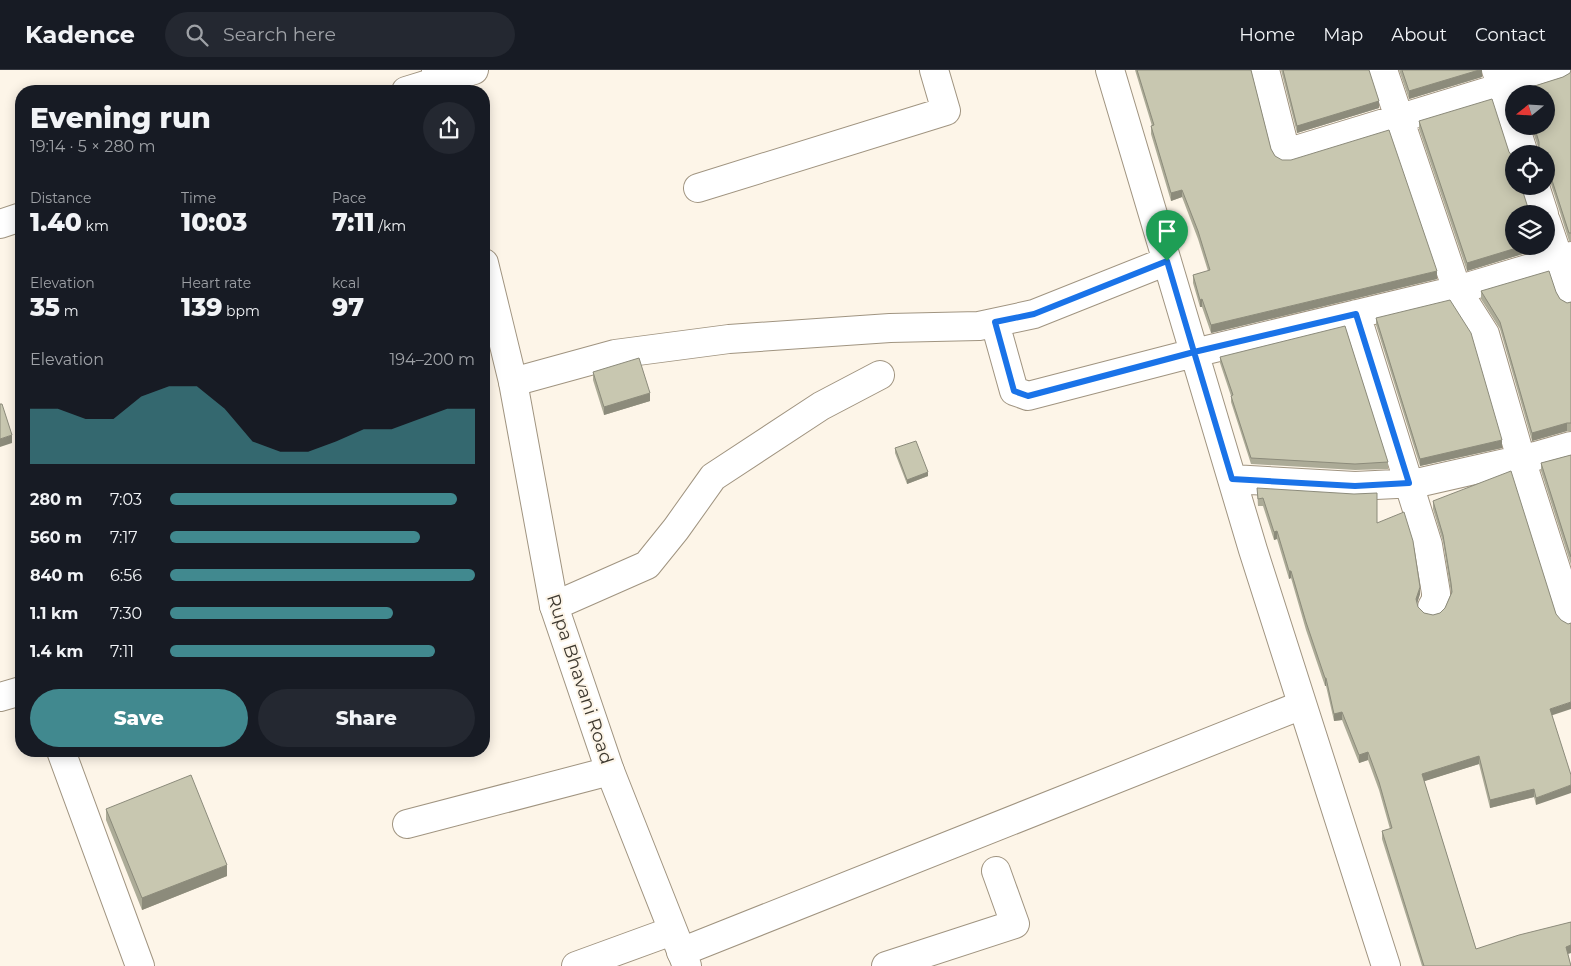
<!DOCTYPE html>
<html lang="en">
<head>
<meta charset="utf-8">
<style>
	:root { --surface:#171b24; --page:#242831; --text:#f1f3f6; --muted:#9ea1a6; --line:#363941; --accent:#41898f }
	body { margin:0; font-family:Montserrat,sans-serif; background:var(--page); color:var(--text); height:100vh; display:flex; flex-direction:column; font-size:19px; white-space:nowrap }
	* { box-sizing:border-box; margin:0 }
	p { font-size:16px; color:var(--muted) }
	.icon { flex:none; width:28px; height:28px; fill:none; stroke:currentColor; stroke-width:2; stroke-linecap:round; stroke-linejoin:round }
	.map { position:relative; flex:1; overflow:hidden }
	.panel { position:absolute; left:15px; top:15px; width:475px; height:672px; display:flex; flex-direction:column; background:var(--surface); border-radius:20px; box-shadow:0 2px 12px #0003 }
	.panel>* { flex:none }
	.needle { width:32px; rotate:252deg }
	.fabs { position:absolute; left:1505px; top:15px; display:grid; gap:10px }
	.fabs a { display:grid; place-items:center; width:50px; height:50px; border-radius:50%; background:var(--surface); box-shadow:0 2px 12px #0003; font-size:25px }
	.pin { position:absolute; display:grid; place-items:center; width:42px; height:42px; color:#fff; margin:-51px -21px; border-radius:50% 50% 50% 0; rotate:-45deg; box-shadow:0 0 5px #0007 }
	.pin .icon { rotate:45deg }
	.round { display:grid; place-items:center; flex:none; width:52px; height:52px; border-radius:26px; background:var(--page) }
	.overview { display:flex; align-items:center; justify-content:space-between; height:85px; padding:0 15px }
	h1 { font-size:28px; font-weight:800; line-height:38px }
	.metrics { display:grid; grid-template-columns:repeat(3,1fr); gap:8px; height:85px; padding:5px 15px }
	.metrics div { display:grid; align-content:center }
	.metrics b { font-size:25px; font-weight:800 }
	.metrics small { font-size:14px; font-weight:400 }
	.metrics p { font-size:14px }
	.chart { height:140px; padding:10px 15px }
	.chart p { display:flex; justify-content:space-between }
	.chart svg { width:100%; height:90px; margin-top:5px; fill:var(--accent); opacity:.7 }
	.primary-button { display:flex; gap:10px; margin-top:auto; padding:10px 15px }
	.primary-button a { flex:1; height:58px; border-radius:30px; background:var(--accent); color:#fff; font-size:20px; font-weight:800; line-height:58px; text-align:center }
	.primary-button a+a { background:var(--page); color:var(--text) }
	ul { padding:0 15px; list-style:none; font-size:16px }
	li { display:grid; grid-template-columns:80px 60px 1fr; align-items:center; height:38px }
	li i { height:12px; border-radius:6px; background:var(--accent) }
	header { display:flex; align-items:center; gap:30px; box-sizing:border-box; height:70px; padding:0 25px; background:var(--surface); border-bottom:1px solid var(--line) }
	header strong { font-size:24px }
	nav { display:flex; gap:28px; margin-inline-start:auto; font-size:18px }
	.search { width:350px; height:45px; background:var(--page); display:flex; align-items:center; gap:12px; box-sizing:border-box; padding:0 18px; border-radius:28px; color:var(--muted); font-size:19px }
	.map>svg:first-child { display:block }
</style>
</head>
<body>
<header>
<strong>Kadence</strong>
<div class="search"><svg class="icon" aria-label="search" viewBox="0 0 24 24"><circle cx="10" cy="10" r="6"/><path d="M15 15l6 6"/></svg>Search here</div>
<nav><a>Home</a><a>Map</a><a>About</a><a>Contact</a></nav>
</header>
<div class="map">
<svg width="1571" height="896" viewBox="0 0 1571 896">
	<rect width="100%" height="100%" fill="#fdf5e8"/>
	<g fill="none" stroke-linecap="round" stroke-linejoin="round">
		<g stroke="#a09480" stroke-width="30">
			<path id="street" d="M1110 0 1253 480 1386 896
				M1265 0 1286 83 1558 0
				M1383 0 1457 220 1485 264 1521 389 1571 546
				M1496 0 1514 53
				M406 21 474 0
				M1515 56 1524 84
				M1535 116 1544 144
				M698 118 946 41 934 0
				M1546 151 1571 225
				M0 154 21 147
				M1356 244 1428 475 1436 523V530L1432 537
				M995 253 1014 321 1028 326 1194 283 1457 220 1571 186
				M513 312 615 284 729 269 890 258 979 256 1034 244 1167 191
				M1232 409 1355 416 1417 413 1536 386 1571 376
				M554 536 647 495 676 459 713 407 821 336 880 305
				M0 627 21 621
				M61 681 140 896
				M407 754 610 701
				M681 882 1302 635
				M576 896 672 861
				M886 896 1015 854 996 801"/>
		</g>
		<g stroke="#a09480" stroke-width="30">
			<path id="secondary" d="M436 0 441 21
				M484 193 513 312 554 536 610 701 687 896"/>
		</g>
		<use href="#street" stroke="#fff" stroke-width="28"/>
		<use href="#secondary" stroke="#fff" stroke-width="28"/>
	</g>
	<path fill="#acab97" d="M1135 0H1251L1271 79 1275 86 1437 209 1211 263 1202 237H1200L1193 213V205L1208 201 1198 169 1182 127 1171 131 1151 64V56H1152Z
		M1281 0H1369L1379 38 1297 63Z
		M1399 0H1482V7L1409 29Z
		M1571 0V171H1569L1550 111 1546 105V84L1539 80 1531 56H1546V24H1522V20L1563 7 1570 3Z
		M1419 51 1509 82 1514 116 1539 176V179L1467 201 1419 59Z
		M1481 221 1556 222 1560 229 1567 233 1571 232V361H1567L1532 371 1500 259 1481 229Z
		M1376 248 1502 378 1420 396 1376 255Z
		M1220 287 1388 392V399L1355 400 1251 394 1231 332V326L1220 293Z
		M593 302 650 331 604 345 593 310Z
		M895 378 928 406 907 414 895 383Z
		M1571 385V495L1541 401V393Z
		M1257 418 1377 453 1420 524 1417 533 1418 537 1424 543 1433 545 1440 543 1445 538 1451 523 1443 472 1433 439V431L1552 646 1536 735 1534 727 1490 738 1479 694 1424 711 1476 879 1571 852V883L1568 884 1571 896H1422L1382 769V761L1390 759 1379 720 1368 690 1359 693 1342 650 1334 651 1326 616H1325L1306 560 1291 508 1289 509 1277 469 1274 470 1263 436H1258Z
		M106 739 227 806 142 840 106 750Z"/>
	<path fill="#8c8b7b" d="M1479 0H1482V7L1409 29V21Z
		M1379 31V38L1297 63V56Z
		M1182 120V127L1171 131V123Z
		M1523 176H1539V179L1467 201V193Z
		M1437 201V209L1211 263V255Z
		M1202 229V237H1200V230Z
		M650 323V331L604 345V337Z
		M1567 353V361L1532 371V363Z
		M12 365V373L0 377V369Z
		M1502 370V378L1420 396V389Z
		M928 402V406L907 414V410Z
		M1277 461V469L1274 470V462Z
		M1289 501H1291V508L1289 509Z
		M1420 517V524L1416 537V529Z
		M1325 608H1326V616H1325Z
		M1571 632V639L1550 646V639Z
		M1342 642V650L1334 651V644Z
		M1368 682V690L1359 693V685Z
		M1479 686V694L1422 712V704Z
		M1571 715V723L1536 735V728Z
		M1534 719V727L1490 738V730Z
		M227 795V806L142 840V828Z
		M1571 875V883L1566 884V877Z"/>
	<path fill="#c8c7b0" stroke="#8c8b7b" d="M1137 0H1251L1271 79 1275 86 1282 90H1291L1389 60 1437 201 1211 255 1202 229 1200 230 1193 205 1210 200 1198 161 1182 120 1171 123 1151 56 1154 55Z
		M1283 0H1369L1379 31 1297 56Z
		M1402 0H1479L1409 21Z
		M1571 0V163H1569L1550 104 1546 98V84H1537L1539 80V72L1534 56H1546V24H1523L1522 20 1563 7 1570 3Z
		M1492 29 1509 82 1514 88V116H1521L1530 144H1514V176H1523L1467 193 1419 51Z
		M1549 201 1556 222 1560 229 1567 233 1571 232V353H1567L1532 363 1500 252 1481 221Z
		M1450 230 1471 263 1502 370 1420 389 1376 248Z
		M1345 256 1388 392 1355 394 1251 388 1231 326 1233 325 1220 287Z
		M639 288 650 323 604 337 593 302Z
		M0 334H2L12 365 0 369Z
		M916 371 928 402 907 410 895 378Z
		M1571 385V487L1541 393Z
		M1511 401 1556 544 1561 550 1568 554 1571 553V632L1550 639 1571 705V715L1536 728 1534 719 1490 730 1479 686 1422 704 1476 879 1519 865 1571 852V875L1566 877 1571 896H1424L1382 761 1392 758 1379 712 1368 682 1359 685 1342 642 1334 644 1326 608H1325L1306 552 1291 501H1289L1277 461 1274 462 1263 428 1258 429 1257 418 1354 424 1377 423V453L1404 442 1413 471 1420 517 1416 529 1418 537 1424 543 1433 545 1440 543 1445 538 1452 522 1451 513 1443 465 1433 431Z
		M191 705 227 795 142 828 106 739Z"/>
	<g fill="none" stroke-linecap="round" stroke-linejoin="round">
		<g stroke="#fff" stroke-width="10">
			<path id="route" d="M1167 191 1034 244 995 252 1014 321 1028 326 1194 282 1232 409 1355 416 1409 413 1356 244 1194 282 1167 191"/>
		</g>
		<use href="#route" stroke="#1a73e8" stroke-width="6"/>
	</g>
	<g text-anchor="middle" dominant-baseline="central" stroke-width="4" stroke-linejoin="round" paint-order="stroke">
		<g font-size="18" fill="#3e3930" stroke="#fdf5e8">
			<text transform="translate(580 609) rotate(72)">Rupa Bhavani Road</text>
		</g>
	</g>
</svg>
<div class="fabs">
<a><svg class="needle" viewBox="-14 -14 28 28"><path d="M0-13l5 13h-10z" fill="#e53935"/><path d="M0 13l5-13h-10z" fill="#9ea1a6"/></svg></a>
<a><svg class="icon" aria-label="locate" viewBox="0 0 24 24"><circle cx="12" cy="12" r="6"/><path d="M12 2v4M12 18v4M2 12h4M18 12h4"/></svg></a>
<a><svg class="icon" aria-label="layers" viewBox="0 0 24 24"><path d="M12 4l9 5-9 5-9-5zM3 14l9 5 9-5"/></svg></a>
</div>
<div class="pin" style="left:1167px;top:191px;background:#1e9e55"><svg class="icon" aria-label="arrive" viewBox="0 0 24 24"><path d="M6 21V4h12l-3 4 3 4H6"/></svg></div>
<section class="panel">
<div class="overview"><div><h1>Evening run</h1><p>19:14 · 5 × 280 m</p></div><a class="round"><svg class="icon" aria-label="share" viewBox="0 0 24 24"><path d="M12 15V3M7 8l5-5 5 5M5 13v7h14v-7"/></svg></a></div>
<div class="metrics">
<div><p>Distance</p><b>1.40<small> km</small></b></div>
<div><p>Time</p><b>10:03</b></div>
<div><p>Pace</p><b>7:11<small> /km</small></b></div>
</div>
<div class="metrics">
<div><p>Elevation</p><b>35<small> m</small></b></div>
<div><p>Heart rate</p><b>139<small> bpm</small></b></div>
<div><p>kcal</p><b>97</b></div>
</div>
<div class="chart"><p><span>Elevation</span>194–200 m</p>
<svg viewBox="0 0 160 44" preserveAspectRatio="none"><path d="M0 44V17L10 17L20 22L30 22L40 11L50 6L60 6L70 17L80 33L90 38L100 38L110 33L120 27L130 27L140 22L150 17L160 17V44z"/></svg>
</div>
<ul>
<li><b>280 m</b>7:03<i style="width:94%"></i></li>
<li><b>560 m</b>7:17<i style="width:82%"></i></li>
<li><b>840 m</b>6:56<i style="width:100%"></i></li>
<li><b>1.1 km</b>7:30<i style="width:73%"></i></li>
<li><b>1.4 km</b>7:11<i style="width:87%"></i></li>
</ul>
<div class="primary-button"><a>Save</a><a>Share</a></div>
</section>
</div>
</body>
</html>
